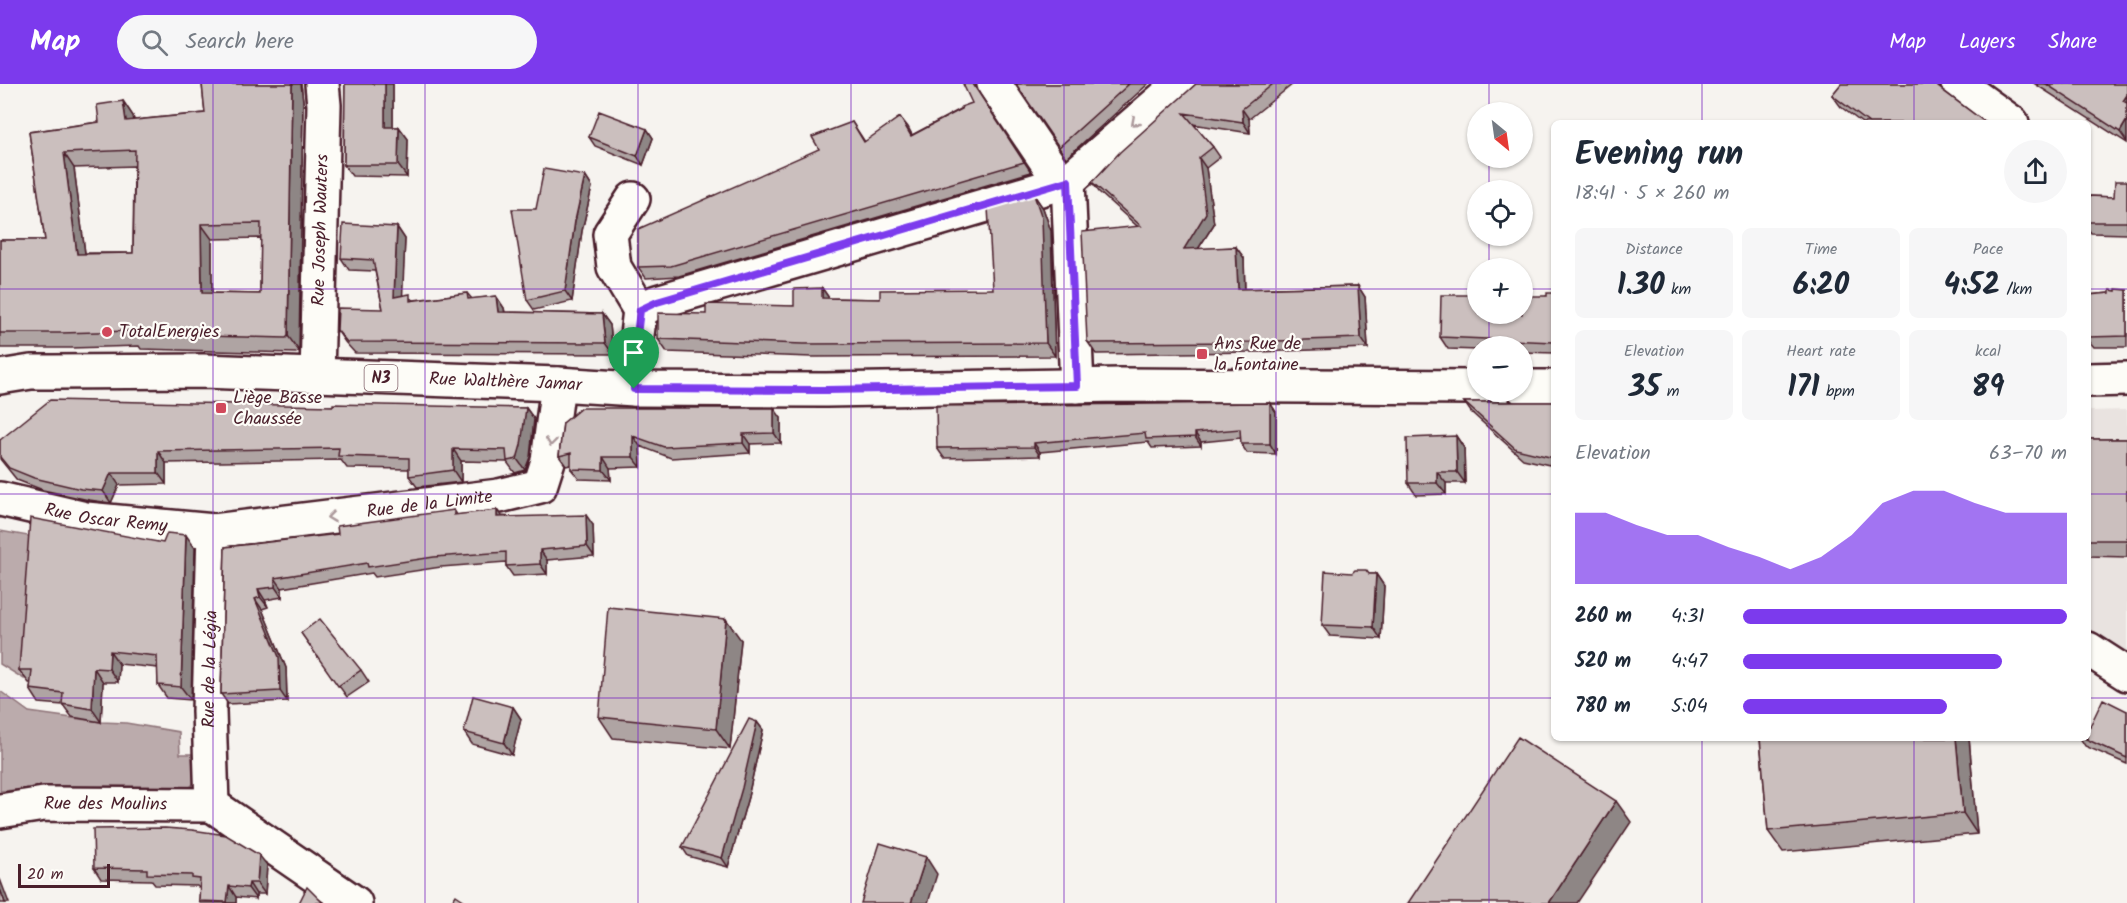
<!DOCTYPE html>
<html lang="en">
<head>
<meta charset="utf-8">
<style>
	:root { --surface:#fff; --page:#f6f6f7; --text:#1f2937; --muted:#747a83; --accent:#7c3aed }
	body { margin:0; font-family:Kalam,sans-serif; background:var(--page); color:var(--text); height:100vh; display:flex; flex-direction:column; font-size:22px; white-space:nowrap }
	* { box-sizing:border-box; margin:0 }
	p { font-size:20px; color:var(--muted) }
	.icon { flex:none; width:33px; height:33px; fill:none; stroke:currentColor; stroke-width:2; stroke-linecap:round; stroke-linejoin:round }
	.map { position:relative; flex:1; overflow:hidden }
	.panel { position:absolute; left:1551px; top:36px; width:540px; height:621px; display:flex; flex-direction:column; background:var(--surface); border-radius:9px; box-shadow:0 2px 4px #0004 }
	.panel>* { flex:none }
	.needle { width:39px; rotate:151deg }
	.tools { position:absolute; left:1467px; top:18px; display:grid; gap:12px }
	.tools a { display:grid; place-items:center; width:66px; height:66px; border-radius:50%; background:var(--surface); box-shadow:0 2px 4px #0004; font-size:30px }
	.scale { position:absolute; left:18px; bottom:15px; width:92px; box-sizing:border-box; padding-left:6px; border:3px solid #4a1f2b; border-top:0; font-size:16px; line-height:21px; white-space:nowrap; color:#4a1f2b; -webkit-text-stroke:4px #fdfcf7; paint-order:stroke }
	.pin { position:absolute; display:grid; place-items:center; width:51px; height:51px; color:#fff; margin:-62px -26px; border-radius:50% 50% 50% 0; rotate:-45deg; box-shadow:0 0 6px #0007 }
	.pin .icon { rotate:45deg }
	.round { display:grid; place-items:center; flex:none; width:63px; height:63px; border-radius:32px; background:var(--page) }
	.overview { display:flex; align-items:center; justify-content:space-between; height:102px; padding:0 24px }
	h1 { font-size:33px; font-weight:600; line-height:45px }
	.metrics { display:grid; grid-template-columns:repeat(3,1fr); gap:9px; height:102px; padding:6px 24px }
	.metrics div { display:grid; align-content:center; border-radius:9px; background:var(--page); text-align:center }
	.metrics b { font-size:30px; font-weight:600 }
	.metrics small { font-size:16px; font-weight:400 }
	.metrics p { font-size:16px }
	.chart { height:168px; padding:12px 24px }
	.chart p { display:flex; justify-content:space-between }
	.chart svg { width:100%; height:108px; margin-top:6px; fill:var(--accent); opacity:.7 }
	ul { padding:0 24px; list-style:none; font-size:20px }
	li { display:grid; grid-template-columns:96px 72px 1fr; align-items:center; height:45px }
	li i { height:15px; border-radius:8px; background:var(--accent) }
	header { display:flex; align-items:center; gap:36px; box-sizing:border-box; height:84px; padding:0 30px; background:var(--accent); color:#fff }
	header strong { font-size:28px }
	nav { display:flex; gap:33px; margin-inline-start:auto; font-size:21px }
	.search { width:420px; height:54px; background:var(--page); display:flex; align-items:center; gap:15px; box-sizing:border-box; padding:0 21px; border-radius:33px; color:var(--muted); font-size:22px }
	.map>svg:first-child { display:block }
</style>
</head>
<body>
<header>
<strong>Map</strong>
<div class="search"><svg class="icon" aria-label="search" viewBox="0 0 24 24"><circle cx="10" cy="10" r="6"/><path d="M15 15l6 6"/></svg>Search here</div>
<nav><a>Map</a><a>Layers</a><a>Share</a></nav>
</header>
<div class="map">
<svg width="2127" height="819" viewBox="0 0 2127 819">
	<rect width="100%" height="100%" fill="#f6f3ef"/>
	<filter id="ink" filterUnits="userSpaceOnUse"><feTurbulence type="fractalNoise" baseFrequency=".0167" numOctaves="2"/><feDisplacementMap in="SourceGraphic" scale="12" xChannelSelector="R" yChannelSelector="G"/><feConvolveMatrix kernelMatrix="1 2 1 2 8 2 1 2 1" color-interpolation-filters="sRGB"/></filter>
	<g filter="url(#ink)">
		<path fill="#e9e3e0" d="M2127 326V571L2088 550V327Z"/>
		<path fill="#bbabac" stroke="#8e7378" stroke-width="1.5" d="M0 447 34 453 24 595 0 580Z
			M0 607 29 628 101 638 126 639 179 648 180 670H192L194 699 187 706 32 705 0 707Z"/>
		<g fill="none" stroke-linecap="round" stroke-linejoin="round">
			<g stroke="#4a1f2b" stroke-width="38">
				<g id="minor">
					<path d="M994 0 1061 99"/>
					<path d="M1958 0 2012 39"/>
					<path d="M1068 97 1077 302"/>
					<path d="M633 115 610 150 614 183 640 226"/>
					<path d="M640 226 657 218 1068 97 1180 0"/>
					<path id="s1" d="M317 292 324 21 322 0"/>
					<path d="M634 305 635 268 640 226"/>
					<path id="s2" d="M0 415 86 435 214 447 499 412 540 402 548 377 558 300"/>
					<path d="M2088 565 2127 590"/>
					<path id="s3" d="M212 721 209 627 214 447"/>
					<path d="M212 721 355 819"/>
					<path id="s4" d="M0 727 44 720 212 721"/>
				</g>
			</g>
			<g stroke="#4a1f2b" stroke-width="38">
				<g id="major">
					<path id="s5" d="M0 293 31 288H52L203 287 558 300 634 305 826 306 1120 301 1478 303"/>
					<path d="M2088 296 2127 295"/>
					<path d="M1522 303H1554"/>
				</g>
			</g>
			<use href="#minor" stroke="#fdfcf7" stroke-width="33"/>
			<use href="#major" stroke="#fdfcf7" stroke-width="33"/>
		</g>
		<path fill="#afa4a3" stroke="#4a1f2b" stroke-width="1.5" fill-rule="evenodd" d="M202 0H301L303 17 299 267 296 269 141 265 139 262 71 264H0V156H45L29 48 99 38 123 17 133 32 134 36 205 29ZM134 82 133 169H85L74 84ZM261 154 260 210 212 209V155Z
			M345 0H393V43H399L408 55 407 93 352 92 344 81Z
			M973 0 1031 88 679 192 646 194 638 183 819 65 852 38 865 58 900 33 912 51 972 19Z
			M1016 0H1148L1066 74Z
			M1196 0H1293L1249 35 1250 49 1193 40 1213 63 1220 73 1206 84 1214 140 1198 165 1236 163 1244 174 1245 205 1358 202 1365 213 1368 264 1259 268 1096 270 1087 257 1137 142 1099 108 1092 98Z
			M1841 0H1940V4L1986 39H1862L1841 23 1832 11Z
			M2035 0H2127V59Z
			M647 45 653 54 643 81 595 62 589 53Z
			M585 92 592 103 582 147 572 217 534 226 527 216 536 125Z
			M2127 97V150L2091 149 2088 145V112L2114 113Z
			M1034 111 1043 124 1051 147 1055 272 812 273 667 268 658 255 706 230 794 222 822 204 829 214 880 215 993 205Z
			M397 143 405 155 402 211 414 216 467 209 472 215 496 212 504 224 505 228 602 230 610 241 613 270 355 269 345 258 337 246 383 225 375 187 349 186 341 174Z
			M2127 206V263H2094L2088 256V211L2110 209 2116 207Z
			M1554 209V269L1522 268V262H1478V266L1448 265 1440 253Z
			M1464 318H1554V382L1523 375 1471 328Z
			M1270 319 1276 328V370L1247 369 1241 360V354L1201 358V362L1152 364 1148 358 1040 368V372L944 374 937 364Z
			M333 322 526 324 534 335 530 373 525 386 515 389 507 378 461 377V398L417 403 409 392V385L347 384 341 376 166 379V400L119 401 111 419 89 416 43 406 17 396 0 375V356Z
			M781 334V359L750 360V369L671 374 640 362 641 383 610 384 611 396 579 395 571 385V381L566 382 559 372 563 339Z
			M1456 352 1464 364 1465 399H1446V410L1416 411 1408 399Z
			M2088 355H2127V473L2088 472Z
			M454 426 457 431 497 426 502 432 593 441 594 472 547 476V490L513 492 506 482V478L441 483 375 493 372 489 282 504V513L265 516 268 523 262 525 286 584 287 617 228 620 221 610 225 463 338 450Z
			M163 459 195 464 191 616 167 614 158 601V584L119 580 118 598H103L101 638 72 633 63 621 39 619 30 605 31 599H29L19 586Z
			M1369 490H1376L1384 502 1381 555 1330 552 1322 541Z
			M301 549 361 586 369 598 347 613Z
			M741 556 730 665 613 654 599 633Z
			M513 623 521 635 512 671 472 660 464 648Z
			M2127 627V680L2085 662 2080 654H2088L2090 642Z
			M757 638 763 646 748 713 728 783 688 772 682 763Z
			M1760 654H1969L1977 750 1783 768 1768 747Z
			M267 781 265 810H256V815L236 813V819H200L199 817 200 805 197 802 155 801 151 796 101 795 94 784Z"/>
		<path fill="#8e8685" stroke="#4a1f2b" stroke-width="1.5" d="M292 0H301L303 17 299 267 288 252Z
			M385 0H393V55L385 43Z
			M2127 11V22L2123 17Z
			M123 17 133 32 137 52 126 37Z
			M1242 25 1249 35 1250 49 1243 38Z
			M900 33 908 43 918 62 911 52Z
			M2127 36V58L2120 48Z
			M399 43 408 55 407 93 398 81Z
			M647 45 653 54 643 81 637 72Z
			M64 69 74 84 87 185 77 170Z
			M1199 74 1206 84 1214 140 1191 176 1184 165Z
			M585 92 592 103 582 147 572 217 565 207 575 137Z
			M1034 111 1043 124 1051 147 1055 272 1046 259Z
			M201 140 212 155V224L202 209Z
			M397 143 405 155 402 224 394 213Z
			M1236 163 1244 174 1245 216 1238 205Z
			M1358 202 1365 213 1368 264 1361 254Z
			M822 204 831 217 822 214Z
			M496 212 504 224 506 240 498 228Z
			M602 230 610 241 613 270 605 259Z
			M1270 319 1276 328V370L1270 360Z
			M526 324 534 335 530 373 525 386 517 375Z
			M774 324 781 334V359L774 349Z
			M1195 349 1201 358V362L1195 353Z
			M743 350 750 360V369L743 359Z
			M633 352 640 362 641 383 633 373Z
			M1456 352 1464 364 1465 399 1457 388Z
			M1034 359 1040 368V372L1034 363Z
			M453 365 461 377V398L453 386Z
			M158 367 166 379V400L158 389Z
			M603 373 610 384 611 396 603 386Z
			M1437 388 1446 399V410L1437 399Z
			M111 389 119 401 111 419 103 407Z
			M497 426 504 436 497 433Z
			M586 431 593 441 594 472 587 462Z
			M186 451 195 464 191 616 181 603Z
			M540 466 547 476V490L540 480Z
			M1376 490 1384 502 1381 555 1373 543Z
			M275 494 282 504V513L275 503Z
			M258 505 265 516 268 523 260 513Z
			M255 515 262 525 286 584 287 617 280 607Z
			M726 535 741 556 730 665 716 645Z
			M110 567 119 580 118 598 109 585Z
			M94 584 103 598 101 638 92 625Z
			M513 623 521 635 512 671 504 659Z
			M757 638 763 646 748 713 728 783 722 774Z
			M1956 654H1969L1977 750 1963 729Z
			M1616 717 1631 738 1577 819H1549Z
			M259 771 267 781 265 810 257 799Z
			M926 773 937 790 928 819H911Z
			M0 795 9 819H5L0 805Z
			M249 799 256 810V815L248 804Z
			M229 802 236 813V819H228L227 818Z"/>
		<path fill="#cbbfbe" stroke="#4a1f2b" stroke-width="1.5" fill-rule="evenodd" d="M202 0H292L288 252 286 254 130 250 131 247 61 249H0V156H45L29 48 99 38 97 21 123 17 126 37 205 29ZM135 66 133 169 77 170 64 69ZM261 139 260 210 202 209 201 140Z
			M345 0H385V43H399L398 81H344Z
			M963 0H973L1024 78 671 182 638 183V145L819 65 812 53 852 38 864 58 900 33 911 52 962 25 961 23 972 19Z
			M1016 0H1129L1059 63Z
			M1196 0H1273L1242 25 1243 38 1184 29 1213 63 1199 74 1206 129 1184 165 1236 163 1238 205 1358 202 1361 254 1251 258 1089 259 1087 257 1082 148 1141 142 1092 98 1120 68Z
			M1841 0H1936L1938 3 1986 39H1869L1832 11Z
			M2046 0H2127V11L2123 17 2127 19V36L2120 48Z
			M599 27 647 45 637 72 589 53Z
			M544 85 585 92 575 137 565 207 527 216 512 125H536Z
			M2115 97H2127V138H2088V112L2114 113Z
			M1034 111 1042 134 1046 259 803 260 658 255V229L706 230V220L794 222V205L822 204V214L880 215V206L993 205 988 124Z
			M343 140 397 143 394 213 410 210V217L467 209 468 215 496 212 498 228 602 230 605 259 347 258 337 246 338 224 383 225 373 176 341 174Z
			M2116 205 2127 206V252L2088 253V211L2110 209V206L2116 207Z
			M1547 209H1554V258L1440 253 1441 211H1478V230H1522V212H1547Z
			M50 316 333 322V320L526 324 521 361 517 375 507 377 506 366 453 365V386L409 392V374L338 372 339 364 158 367V389H111L103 407 81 405 34 394 9 384 0 373V356Z
			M1464 318H1554V374L1516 365Z
			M1270 319V360H1241L1240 345 1195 349V353L1146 355 1145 349 1034 359V363L937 364 936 322Z
			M581 324H774V349L743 350V359L664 363 633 352V373H603V386L571 385V369L559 372 563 339Z
			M1456 352 1457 388H1437V399H1408L1407 354Z
			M2088 355H2127V456H2088Z
			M454 426V431L497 426V433L586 431 587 462 540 466V480L506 482V468L434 473 368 483 367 479 275 494V503L258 505 260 513 255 515 279 573 280 607 221 610 225 463 338 450 337 442Z
			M30 434 163 459 167 449 186 451 181 603 158 601 157 572 110 567 109 585 94 584 92 625 62 620 63 609 30 605 32 586H19Z
			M1355 486H1366L1369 490H1376L1373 543 1322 541 1325 487 1352 489Z
			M608 523 726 535 716 645 599 633Z
			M320 535 361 586 338 602 301 549Z
			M473 612 513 623 504 659 464 648Z
			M2103 615 2127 627V674L2084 654H2088V641L2090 642Z
			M749 635 757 638 742 704 722 774 682 763Z
			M1518 653 1616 717 1549 819H1408Z
			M1760 654H1956L1963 729 1768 747Z
			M165 744 192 746 226 751 259 771 257 799H249L248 804 229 802 227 818 199 817 200 795 192 794V791L147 790V785L94 784 93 745Z
			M880 759 926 773 911 819H861Z
			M307 803 323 819H299Z
			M0 805 5 819H0Z
			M456 811 468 819H451Z"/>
		<defs><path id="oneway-chevron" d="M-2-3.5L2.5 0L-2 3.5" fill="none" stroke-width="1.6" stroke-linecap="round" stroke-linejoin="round" transform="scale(1.5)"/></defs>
		<g stroke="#ac999b">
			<use href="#oneway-chevron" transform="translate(1135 38) rotate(139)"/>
			<use href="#oneway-chevron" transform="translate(551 358) rotate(97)"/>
			<use href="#oneway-chevron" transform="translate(331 433) rotate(173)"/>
		</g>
	</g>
	<g fill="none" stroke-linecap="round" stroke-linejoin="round" filter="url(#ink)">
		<g stroke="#fff" stroke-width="12">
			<path id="route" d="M1068 97 1077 302 826 306 634 305 635 268 640 226 657 218Z"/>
		</g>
		<use href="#route" stroke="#7c3aed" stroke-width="8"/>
	</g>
	<path fill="none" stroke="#7b2cbf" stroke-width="1.5" stroke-opacity="0.55" d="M213 0V819M425 0V819M638 0V819M851 0V819M1064 0V819M1276 0V819M1489 0V28M1702 0V39M1914 0V39M1489 74V106M1489 152V184M0 205H1478M1522 205H1554M2088 205H2127M1489 230V262M1489 308V819M0 410H1554M2088 410H2127M0 614H1554M2088 614H2127M1702 654V819M1914 654V819"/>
	<g fill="#d1495b" stroke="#fdfcf7" stroke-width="2">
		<circle cx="107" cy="248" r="6"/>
		<rect x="1196" y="264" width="12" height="12" rx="3"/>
		<rect x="215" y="318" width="12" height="12" rx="3"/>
	</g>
	<g text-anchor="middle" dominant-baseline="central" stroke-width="4.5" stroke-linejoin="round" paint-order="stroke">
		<rect fill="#fdfcf7" stroke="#806168" stroke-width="1.5" x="364.5" y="281" width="33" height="26" rx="4.5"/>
		<g font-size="16" font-weight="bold" fill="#4a1f2b">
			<text x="381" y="294">N3</text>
		</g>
		<g font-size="18" fill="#4a1f2b" stroke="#fdfcf7">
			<text stroke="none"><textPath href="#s1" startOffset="146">Rue Joseph Wauters</textPath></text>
			<text stroke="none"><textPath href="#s5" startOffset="506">Rue Walthère Jamar</textPath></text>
			<text stroke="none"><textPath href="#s2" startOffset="434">Rue de la Limite</textPath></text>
			<text stroke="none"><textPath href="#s2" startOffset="108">Rue Oscar Remy</textPath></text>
			<text stroke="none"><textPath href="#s3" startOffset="136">Rue de la Légia</textPath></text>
			<text stroke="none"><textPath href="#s4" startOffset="106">Rue des Moulins</textPath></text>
		</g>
		<g font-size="18" fill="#4a1f2b" stroke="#fdfcf7" text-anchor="start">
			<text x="119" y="248">TotalEnergies</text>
			<text x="1214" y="260">Ans Rue de<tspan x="1214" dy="21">la Fontaine</tspan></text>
			<text x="233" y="314">Liège Basse<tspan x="233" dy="21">Chaussée</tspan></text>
		</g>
	</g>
</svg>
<div class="tools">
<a><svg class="needle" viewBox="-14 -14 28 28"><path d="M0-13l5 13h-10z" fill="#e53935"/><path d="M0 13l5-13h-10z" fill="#747a83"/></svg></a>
<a><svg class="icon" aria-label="locate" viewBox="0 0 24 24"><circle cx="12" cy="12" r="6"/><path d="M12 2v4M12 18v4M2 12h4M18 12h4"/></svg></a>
<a>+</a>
<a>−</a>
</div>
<div class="scale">20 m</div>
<div class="pin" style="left:634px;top:305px;background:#1e9e55"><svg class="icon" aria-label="arrive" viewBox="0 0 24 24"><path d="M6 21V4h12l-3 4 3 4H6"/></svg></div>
<section class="panel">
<div class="overview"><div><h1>Evening run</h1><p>18:41 · 5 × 260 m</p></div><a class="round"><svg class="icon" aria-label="share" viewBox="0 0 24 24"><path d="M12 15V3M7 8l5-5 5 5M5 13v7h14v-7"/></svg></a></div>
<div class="metrics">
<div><p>Distance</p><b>1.30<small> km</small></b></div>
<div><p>Time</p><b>6:20</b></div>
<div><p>Pace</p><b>4:52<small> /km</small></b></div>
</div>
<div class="metrics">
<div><p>Elevation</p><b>35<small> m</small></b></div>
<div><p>Heart rate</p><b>171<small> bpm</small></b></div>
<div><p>kcal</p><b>89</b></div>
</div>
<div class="chart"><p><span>Elevation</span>63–70 m</p>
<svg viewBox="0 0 160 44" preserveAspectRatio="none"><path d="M0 44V15L10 15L20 20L30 24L40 24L50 29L60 33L70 38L80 33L90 24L100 11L110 6L120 6L130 11L140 15L150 15L160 15V44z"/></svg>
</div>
<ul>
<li><b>260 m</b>4:31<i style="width:100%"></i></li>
<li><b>520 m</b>4:47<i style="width:80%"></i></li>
<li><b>780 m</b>5:04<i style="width:63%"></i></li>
</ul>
</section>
</div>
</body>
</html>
